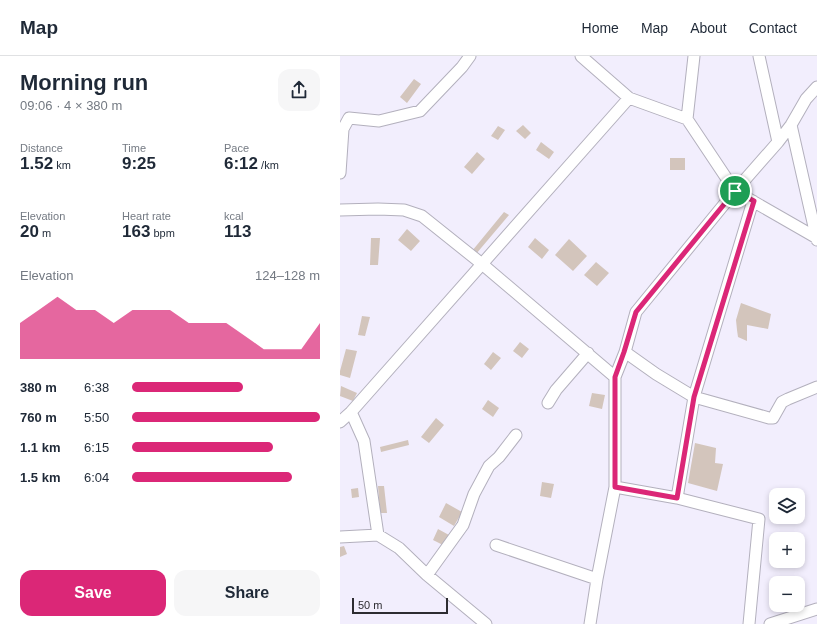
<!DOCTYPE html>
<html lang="en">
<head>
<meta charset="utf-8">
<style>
	:root { --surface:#fff; --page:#f6f6f7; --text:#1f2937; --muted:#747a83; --line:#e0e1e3; --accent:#db2777 }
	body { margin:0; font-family:Arial,sans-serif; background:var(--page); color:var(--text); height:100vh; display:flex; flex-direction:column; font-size:15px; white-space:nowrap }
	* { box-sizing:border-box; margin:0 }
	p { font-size:13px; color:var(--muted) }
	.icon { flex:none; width:22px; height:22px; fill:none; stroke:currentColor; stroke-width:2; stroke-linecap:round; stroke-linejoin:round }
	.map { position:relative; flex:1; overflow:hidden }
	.panel { display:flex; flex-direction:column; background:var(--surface); width:340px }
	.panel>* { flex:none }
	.tools { position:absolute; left:429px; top:432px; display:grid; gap:8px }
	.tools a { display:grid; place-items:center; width:36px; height:36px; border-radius:8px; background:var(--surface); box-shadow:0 2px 6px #0003; font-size:20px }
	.scale { position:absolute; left:12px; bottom:10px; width:96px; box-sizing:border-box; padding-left:4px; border:2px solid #2d2c31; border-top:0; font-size:11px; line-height:14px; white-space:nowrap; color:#2d2c31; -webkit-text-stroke:3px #f2eefd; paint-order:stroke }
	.pin { position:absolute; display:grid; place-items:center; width:34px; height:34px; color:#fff; margin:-17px; border:2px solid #fff; border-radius:50%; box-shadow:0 1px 4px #0007 }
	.round { display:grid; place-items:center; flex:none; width:42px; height:42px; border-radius:12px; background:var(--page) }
	.headline { display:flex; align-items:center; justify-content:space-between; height:68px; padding:0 20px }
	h1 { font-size:22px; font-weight:800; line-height:30px }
	.stats { display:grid; grid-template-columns:repeat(3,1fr); gap:6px; height:68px; padding:4px 20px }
	.stats div { display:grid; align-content:center }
	.stats b { font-size:17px; font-weight:800 }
	.stats small { font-size:11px; font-weight:400 }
	.stats p { font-size:11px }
	.chart { height:112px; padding:8px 20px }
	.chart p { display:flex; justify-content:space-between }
	.chart svg { width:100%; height:72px; margin-top:4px; fill:var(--accent); opacity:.7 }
	.action { display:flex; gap:8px; margin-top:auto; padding:8px 20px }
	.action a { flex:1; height:46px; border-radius:12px; background:var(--accent); color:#fff; font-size:16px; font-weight:800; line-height:46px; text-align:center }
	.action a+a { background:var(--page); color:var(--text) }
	ul { padding:0 20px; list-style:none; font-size:13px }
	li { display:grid; grid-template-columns:64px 48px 1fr; align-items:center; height:30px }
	li i { height:10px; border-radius:5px; background:var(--accent) }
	header { display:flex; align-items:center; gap:24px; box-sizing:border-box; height:56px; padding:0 20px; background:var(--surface); border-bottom:1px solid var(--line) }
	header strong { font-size:19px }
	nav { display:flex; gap:22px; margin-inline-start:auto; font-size:14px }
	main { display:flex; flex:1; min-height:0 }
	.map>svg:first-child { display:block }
</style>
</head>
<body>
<header>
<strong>Map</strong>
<nav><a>Home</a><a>Map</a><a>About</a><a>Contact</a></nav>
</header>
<main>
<section class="panel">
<div class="headline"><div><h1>Morning run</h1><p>09:06 · 4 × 380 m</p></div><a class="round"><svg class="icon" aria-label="share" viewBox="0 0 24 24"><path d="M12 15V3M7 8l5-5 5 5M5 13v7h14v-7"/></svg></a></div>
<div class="stats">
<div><p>Distance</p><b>1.52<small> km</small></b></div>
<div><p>Time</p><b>9:25</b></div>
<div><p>Pace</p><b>6:12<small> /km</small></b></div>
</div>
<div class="stats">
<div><p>Elevation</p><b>20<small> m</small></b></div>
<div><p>Heart rate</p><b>163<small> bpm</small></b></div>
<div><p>kcal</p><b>113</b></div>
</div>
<div class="chart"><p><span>Elevation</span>124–128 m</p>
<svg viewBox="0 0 160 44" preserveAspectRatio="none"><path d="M0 44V22L10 14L20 6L30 14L40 14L50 22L60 14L70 14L80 14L90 22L100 22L110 22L120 30L130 38L140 38L150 38L160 22V44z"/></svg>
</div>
<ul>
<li><b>380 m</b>6:38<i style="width:59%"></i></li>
<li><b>760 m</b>5:50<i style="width:100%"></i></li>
<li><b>1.1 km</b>6:15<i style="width:75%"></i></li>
<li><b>1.5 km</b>6:04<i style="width:85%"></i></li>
</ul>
<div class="action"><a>Save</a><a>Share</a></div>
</section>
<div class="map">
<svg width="477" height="568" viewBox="0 0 477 568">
	<rect width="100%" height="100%" fill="#f2eefd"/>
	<path fill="#d3c5bc" d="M74 23 81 28 67 47 60 41Z
		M183 69 191 77 185 83 176 75Z
		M158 70 165 74 158 84 151 80Z
		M201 86 214 96 209 103 196 94Z
		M137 96 145 103 132 118 124 111Z
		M330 102H345V114H330Z
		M164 156 169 159 136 198 132 195Z
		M67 173 80 185 71 195 58 184Z
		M31 182H40L38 209H30Z
		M195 182 209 194 202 203 188 191Z
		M229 183 247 200 233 215 215 199Z
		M256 206 269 217 257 230 244 219Z
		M401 247 431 258 428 273 407 269V285L398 281 397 274 396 264Z
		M22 260 30 261 25 280 18 279Z
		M180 286 189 293 182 302 173 295Z
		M6 293 17 295 10 322 0 319V315Z
		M153 296 161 302 151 314 144 308Z
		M1 330 17 337 13 345 0 340Z
		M252 337 265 339 262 353 249 350Z
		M148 344 159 352 153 361 142 353Z
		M96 362 104 369 89 387 81 381Z
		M68 384 69 389 41 396 40 391Z
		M355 387 376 392 375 407 383 408 377 435 348 427Z
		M202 426 214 428 211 442 200 440Z
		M38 430H44L47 457H40Z
		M18 432 19 441 12 442 11 433Z
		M106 447 122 456 114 470 99 461Z
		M98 473 109 479 103 489 93 484Z
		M4 490 7 498 0 501V491Z"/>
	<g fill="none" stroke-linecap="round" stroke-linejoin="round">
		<g stroke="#b3b0bd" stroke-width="13">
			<path id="street" d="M241 0 289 42 347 63 395 135 477 182
				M419 0 438 86
				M347 63 354 0
				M451 69 477 184
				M0 117 3 73 9 62 39 65 80 55 122 11 130 0
				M0 154 38 153 64 154 82 160 142 208 275 321
				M285 296 316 318 354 341 429 362H433L442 346 448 343 477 331
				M208 347 216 334 248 297
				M11 356 24 385 38 479
				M0 366 11 356 289 42
				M275 431 337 442 419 463 409 568
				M337 442 354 341 413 145
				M0 481 38 479 59 492 87 519 146 568
				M156 489 257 523
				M87 519 123 469 134 438 149 410 159 401 176 379
				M250 568 257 523 275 431V321L285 296 296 256 395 135 438 86 451 69 466 43 477 31
				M430 568 477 553"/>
		</g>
		<use href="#street" stroke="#fff" stroke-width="11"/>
	</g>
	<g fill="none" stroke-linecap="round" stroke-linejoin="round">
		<g stroke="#fff" stroke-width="8">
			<path id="route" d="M395 135 414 145 354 341 337 442 275 431V321L284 296 296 256Z"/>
		</g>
		<use href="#route" stroke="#db2777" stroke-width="5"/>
	</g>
</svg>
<div class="tools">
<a><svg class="icon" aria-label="layers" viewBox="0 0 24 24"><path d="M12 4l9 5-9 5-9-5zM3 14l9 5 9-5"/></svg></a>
<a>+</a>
<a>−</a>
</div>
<div class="scale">50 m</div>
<div class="pin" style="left:395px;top:135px;background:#1e9e55"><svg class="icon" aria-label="arrive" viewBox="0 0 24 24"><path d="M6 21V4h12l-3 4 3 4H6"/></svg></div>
</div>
</main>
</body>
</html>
